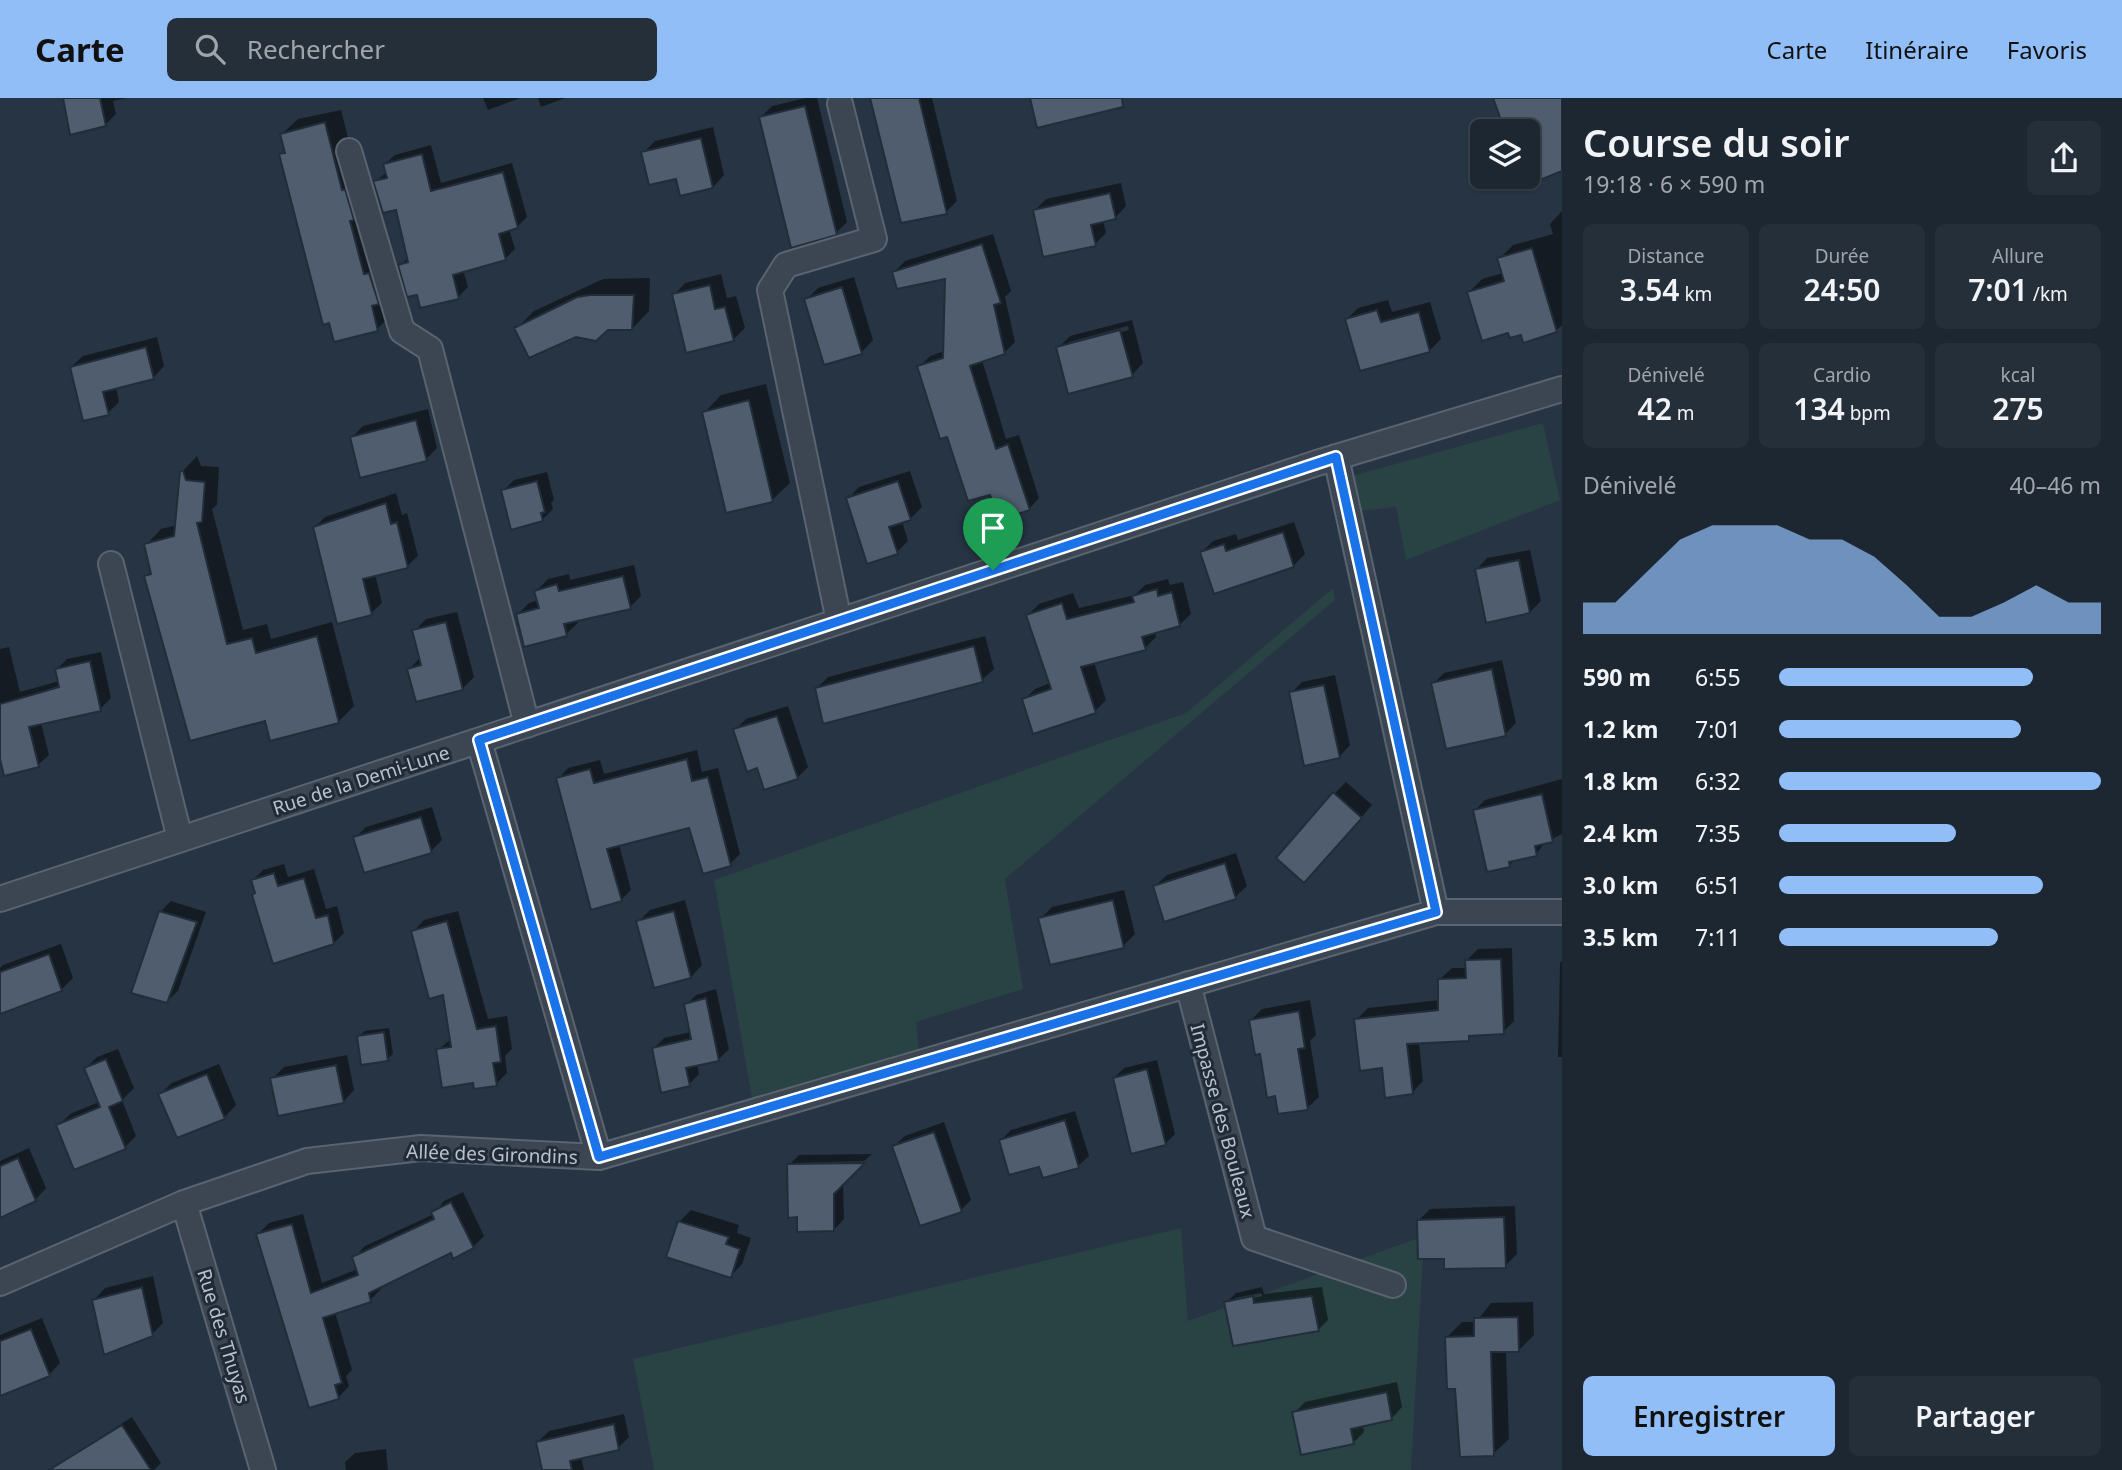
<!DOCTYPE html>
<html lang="fr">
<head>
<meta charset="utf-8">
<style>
	:root { --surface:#1d2732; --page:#252f3a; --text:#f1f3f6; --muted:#a0a5ac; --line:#3b444d; --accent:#92bef8 }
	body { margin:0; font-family:"Noto Sans",sans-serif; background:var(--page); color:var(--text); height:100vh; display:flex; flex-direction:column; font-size:26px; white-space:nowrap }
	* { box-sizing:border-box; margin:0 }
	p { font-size:23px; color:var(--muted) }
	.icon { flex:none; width:38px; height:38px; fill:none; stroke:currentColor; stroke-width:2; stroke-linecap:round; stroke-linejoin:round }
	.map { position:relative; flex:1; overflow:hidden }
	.details { display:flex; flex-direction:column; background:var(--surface); width:560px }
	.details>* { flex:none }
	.tools { position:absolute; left:1470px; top:21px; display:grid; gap:14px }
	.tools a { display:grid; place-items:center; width:70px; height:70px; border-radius:10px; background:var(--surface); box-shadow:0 2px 5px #0004,0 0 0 2px var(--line); font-size:35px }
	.pin { position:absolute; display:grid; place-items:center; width:60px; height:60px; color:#fff; margin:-72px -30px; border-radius:50% 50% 50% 0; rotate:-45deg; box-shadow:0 0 7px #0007 }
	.pin .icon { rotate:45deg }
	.round { display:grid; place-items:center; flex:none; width:74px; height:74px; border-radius:10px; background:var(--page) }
	.overview { display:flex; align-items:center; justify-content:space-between; height:119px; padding:0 21px }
	h1 { font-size:38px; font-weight:600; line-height:52px }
	.stats { display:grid; grid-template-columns:repeat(3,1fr); gap:10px; height:119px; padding:7px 21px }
	.stats div { display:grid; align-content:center; border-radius:10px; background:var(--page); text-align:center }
	.stats b { font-size:30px; font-weight:600 }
	.stats small { font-size:19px; font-weight:400 }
	.stats p { font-size:19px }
	.chart { height:196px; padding:14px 21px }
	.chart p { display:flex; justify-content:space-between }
	.chart svg { width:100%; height:126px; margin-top:7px; fill:var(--accent); opacity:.7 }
	.action { display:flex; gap:14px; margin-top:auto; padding:14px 21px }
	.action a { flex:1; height:80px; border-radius:10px; background:var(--accent); color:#111; font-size:28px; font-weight:600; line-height:80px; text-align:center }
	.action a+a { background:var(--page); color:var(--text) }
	ul { padding:0 21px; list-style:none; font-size:23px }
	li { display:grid; grid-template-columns:112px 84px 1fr; align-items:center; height:52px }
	li i { height:18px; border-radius:9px; background:var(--accent) }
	header { display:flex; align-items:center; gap:42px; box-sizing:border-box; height:98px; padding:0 35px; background:var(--accent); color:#111 }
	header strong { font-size:33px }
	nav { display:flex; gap:38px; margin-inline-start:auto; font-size:24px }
	.search { width:490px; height:63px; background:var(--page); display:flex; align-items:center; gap:18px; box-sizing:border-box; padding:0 24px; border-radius:10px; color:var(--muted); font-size:26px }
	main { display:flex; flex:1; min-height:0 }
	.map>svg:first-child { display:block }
</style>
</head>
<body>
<header>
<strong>Carte</strong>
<div class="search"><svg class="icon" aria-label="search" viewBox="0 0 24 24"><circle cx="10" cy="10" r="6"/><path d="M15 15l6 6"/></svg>Rechercher</div>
<nav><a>Carte</a><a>Itinéraire</a><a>Favoris</a></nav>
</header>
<main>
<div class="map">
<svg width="1562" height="1372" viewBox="0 0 1562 1372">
	<rect width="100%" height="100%" fill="#273443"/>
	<path fill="#294244" d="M1543 325 1560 402 1406 462 1396 409 1360 413 1352 378Z
		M1333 490 1335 502 1005 781 1023 891 916 924 919 953 752 1001 714 782 1186 615Z
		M1181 1130 1188 1223 1424 1138 1411 1372H654L633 1261Z"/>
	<path fill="#0007" fill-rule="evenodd" d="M65 0H127L113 3 116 16 105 27Z
		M483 0H520L488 12Z
		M538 0H565L541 9Z
		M806 0H817L847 124 836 135 761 19 772 8Z
		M872 0H932L957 103 946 114Z
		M341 12 393 216 377 231 281 57 286 52 282 36 298 21Z
		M713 29 724 77 713 89 677 79 643 55 655 43Z
		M431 47 441 85 512 65 527 119 517 129 509 131 515 151 505 161 463 172 468 189 458 199 418 195 400 167 409 159 397 110 375 84 387 74 385 66 395 57Z
		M1121 85 1126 108 1115 120 1103 122 1106 135 1095 146 1034 113 1046 101Z
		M1562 113V227L1556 233H1509L1469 194 1482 181 1503 175 1499 161 1513 147 1553 136 1550 126Z
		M993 136 1011 193 1005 199 1015 244 1004 255 982 262 1006 341 1019 337 1039 400 1029 411 992 394 948 337 919 269 930 258 945 253 947 178 894 174 905 163Z
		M721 176 727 200 736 198 745 230 733 242 674 197 685 185Z
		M854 179 873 242 862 254 826 265 806 202 818 190Z
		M650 180 649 213 632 231 517 230 534 213 603 181Z
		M1388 202 1392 214 1430 204 1441 241 1430 252 1361 271 1347 221 1358 210Z
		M1132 222 1143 265 1132 277 1058 250 1070 238ZM1128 228 1129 232 1069 248V244Z
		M157 239 164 268 153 280 116 289 119 304 108 315 71 269 83 258Z
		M766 286 790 385 772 402 704 315 721 297Z
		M428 311 437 350 426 361 352 339 363 328Z
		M197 358 201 368 219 369 217 407 212 411 243 532 267 526 271 541 332 524 354 608 339 623 271 641 266 621 146 478 152 472 146 447 161 431 177 427 182 374Z
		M910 373 922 409 910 421 902 423 908 443 897 454 848 401 859 389Z
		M547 374 554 402 551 405 553 411 542 422 503 393 514 382Z
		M396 395 402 417 407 415 418 458 407 468 375 476 382 505 371 515 315 429 325 419Z
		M1294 424 1305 456 1293 468 1202 454 1213 443 1236 436 1238 442Z
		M1530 452 1541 503 1530 514 1477 471 1487 460Z
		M634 467 641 498 630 509 577 521 578 525 566 536 518 516 529 505 539 502 536 493 548 481 569 476 570 482Z
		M1168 481 1170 487 1183 484 1191 516 1179 527 1155 533 1156 539 1145 550 1094 564 1106 602 1095 613 1024 602 1035 591 1050 585 1028 517 1039 506 1073 495 1079 510 1135 497 1145 487Z
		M457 514 474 579 462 591 409 571 421 559 414 533 426 521Z
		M985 538 994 571 982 582 817 590 828 579Z
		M9 549 20 594 59 583 56 572 67 561 101 554 111 600 100 611 41 625 49 657 38 667 0 660V551Z
		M1502 562 1516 625 1505 636 1433 586 1444 575Z
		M1335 577 1350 647 1339 659 1291 595 1302 584Z
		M788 608 808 669 797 680 735 632 746 621Z
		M697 652 702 674 718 670 740 756 730 766 690 728 619 746 631 792 621 802 558 681 568 670 600 662 604 676Z
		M1562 681V736L1546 744 1536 756 1516 761 1509 767 1475 712 1485 702Z
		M1346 684 1372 707 1316 772 1335 695Z
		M432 709 442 742 431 753 355 740 366 729Z
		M1236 755 1247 788 1235 799 1155 788 1167 777Z
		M284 766 288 779 314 771 326 811 337 808 344 835 334 845 253 782 263 772Z
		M1124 792 1135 836 1123 848 1040 821 1052 809Z
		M685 802 702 867 691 879 638 824 650 812Z
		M171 803 206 814 178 893 167 903 160 814Z
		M458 813 488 921 507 918 512 951 505 958 507 975 496 986 475 983 438 952 452 940 444 894 413 834 424 822Z
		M61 846 73 880 61 892 0 902V870L3 867Z
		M1512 850 1514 923 1503 934 1474 936 1468 941 1419 944 1423 983 1412 995 1383 968 1356 922 1368 910 1440 902V881L1452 870H1467V862L1478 851Z
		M1562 863V959H1558L1560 865Z
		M716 891 729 951 719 961 697 966 699 976 689 986 653 951 664 940 691 934 686 907 696 897Z
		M1310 902 1316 937 1310 943 1319 999 1307 1010 1277 996 1250 923 1262 911Z
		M389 930 393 956 387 961 359 938 365 933Z
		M118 951 134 990 122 1002 136 1038 125 1049 58 1028 70 1016 99 1004 86 970 97 959Z
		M347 957 354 992 343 1004 272 981 284 969Z
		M1157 962 1175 1036 1165 1046 1114 980 1124 970Z
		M219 966 236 1007 225 1019 177 1038 160 996 172 985Z
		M1075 1013 1089 1058 1078 1068 1040 1067 1001 1042 1011 1032Z
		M944 1024 971 1102 961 1112 894 1048 905 1038Z
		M29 1050 46 1090 35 1102 0 1119V1063Z
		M872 1056 864 1063 797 1065V1068L843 1084 844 1121 834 1132 799 1118 789 1067 799 1057Z
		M463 1094 484 1138 473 1149 451 1153 380 1188 381 1191 370 1202 335 1214 352 1272 346 1278 349 1288 338 1300 258 1136 269 1125 303 1116 322 1185 358 1171 354 1160 365 1148 434 1116 444 1103Z
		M1515 1108 1517 1156 1505 1168 1445 1159 1419 1122 1430 1111Z
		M691 1112 739 1127 737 1135 751 1140 742 1166 731 1178 669 1157 680 1123Z
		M153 1178 163 1225 152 1236 94 1202 105 1190Z
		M1262 1189 1264 1196 1322 1189 1328 1222 1318 1232 1226 1205 1236 1195ZM1261 1195 1262 1198 1235 1204V1200Z
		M1533 1204 1534 1237 1519 1252H1506L1509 1341 1493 1356 1457 1290 1447 1239 1462 1224H1476L1491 1205Z
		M42 1220 60 1265 49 1277 0 1296V1237Z
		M1397 1284 1402 1309 1392 1320 1363 1327 1364 1334 1353 1345 1294 1315 1305 1304Z
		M624 1316 629 1339 618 1350 581 1358 584 1372H543L538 1344 549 1333Z
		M132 1319 161 1365 154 1372H51Z
		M386 1351 388 1372H346L345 1364 355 1355Z"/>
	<path fill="#505d6e" stroke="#222d3a" stroke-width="2" d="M63 0H100L106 28 70 37Z
		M870 0H919L947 116 901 125Z
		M1030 0H1122L1123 9 1037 30Z
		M1493 0H1562V73L1535 84 1528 66V33H1505Z
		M805 8 837 137 791 150 759 19Z
		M325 24 342 92 345 91 354 122 350 123 364 176 369 175 379 206 372 208 378 233 334 244 329 225 323 227 279 56 285 55 280 36Z
		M701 40 713 90 680 98 676 81 649 87 641 54Z
		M422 56 431 93 503 74 518 130 499 136 506 162 453 177 459 201 420 210 417 197 407 199 398 167 408 164 396 112 383 115 373 83 387 80 383 66Z
		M1110 95 1116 121 1091 127 1096 148 1043 159 1033 112Z
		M982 146 1001 205 994 207 1005 256 970 268 996 351 1008 346 1030 412 999 422 990 397 968 403 947 339 940 341 917 268 943 260 945 181 897 191 892 174Z
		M1532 150 1557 234 1523 245 1521 237 1510 240 1508 235 1482 243 1467 194 1504 183 1497 160Z
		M710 187 715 211 725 209 734 243 686 255 672 196Z
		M842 189 862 256 824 267 804 201Z
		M590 197H634L632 232H608L596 243 576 239 529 260 514 230 577 199Z
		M1377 212 1381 224 1419 214 1430 254 1360 273 1345 221Z
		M1120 232 1133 279 1068 296 1056 249Z
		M146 249 154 281 103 294 109 317 83 323 70 269Z
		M749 302 773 404 726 415 702 314Z
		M416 322 427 363 360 380 350 339Z
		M180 373H183L186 382 205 384 202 424 197 425 227 546 252 540 256 555 317 538 339 625 270 643 265 623 190 643 144 478 151 476 144 446 174 438Z
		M537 383 545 414 541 415 543 423 511 432 501 392Z
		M898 383 911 422 889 429 898 456 867 466 846 400Z
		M386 405 391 426 397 424 408 470 363 481 372 517 337 526 313 429Z
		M1283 434 1294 469 1214 496 1200 454 1224 446 1226 453Z
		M1519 462 1530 515 1486 525 1475 471Z
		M623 478 631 511 564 526 567 538 524 549 516 516 539 510 534 493 557 486 559 493Z
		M1157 491 1158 498 1172 494 1180 528 1142 539 1146 552 1081 569 1096 615 1033 636 1022 601 1051 591 1026 517 1062 505 1067 521 1134 504 1132 498Z
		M446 524 463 592 416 604 407 571 421 567 412 532Z
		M974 548 983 584 823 626 815 590Z
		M90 563 101 613 29 629 39 669 4 678 0 661V606L59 589 55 571Z
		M1492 571 1506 638 1446 651 1431 585Z
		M1324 587 1340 660 1304 668 1289 594Z
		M777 618 798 681 764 692 757 670 747 674 733 631Z
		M687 661 692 683 708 679 731 768 703 776 689 730 607 751 622 803 591 812 556 680 590 671 594 685Z
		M1333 694 1362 720 1304 785 1276 760Z
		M1542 696 1553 744 1535 748 1537 758 1509 764 1510 769 1487 774 1473 712Z
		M421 719 432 755 364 775 353 739Z
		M1225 765 1236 801 1164 824 1153 788Z
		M274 775 278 788 304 780 316 820 328 817 334 846 273 866 252 797 255 795 251 782Z
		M1113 802 1124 850 1050 867 1038 820Z
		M159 813 197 824 167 905 131 895Z
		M674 813 691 880 654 890 636 823Z
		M447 823 477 931 496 928 501 964 493 965 497 988 474 991 473 985 442 990 436 951 451 949 443 897 429 901 411 833Z
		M49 856 62 893 0 916V874Z
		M1501 861 1504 936 1469 938V943L1407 946 1413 996 1385 1000 1382 970 1360 973 1354 921 1438 912V881L1466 880 1465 862Z
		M706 900 719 963 686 970 690 988 661 995 652 950 691 941 684 906Z
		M1299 913 1305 950 1298 951 1308 1012 1278 1016 1275 998 1267 1000 1260 956 1255 957 1249 922Z
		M384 934 388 963 361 967 357 938Z
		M106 961 123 1003 109 1009 126 1051 74 1072 56 1027 100 1009 84 970Z
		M336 967 344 1005 278 1018 270 980Z
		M1147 971 1166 1047 1131 1056 1113 980Z
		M207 976 225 1021 177 1040 158 996Z
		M1065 1022 1079 1070 1043 1080 1039 1069 1009 1077 999 1042Z
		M934 1034 962 1114 920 1128 892 1048Z
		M18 1060 36 1103 0 1120V1068Z
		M865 1065 834 1096V1133L797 1134V1119L788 1120 787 1066Z
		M451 1104 474 1150 453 1161 451 1155 369 1195 371 1204 323 1220 342 1285 335 1287 339 1301 309 1310 256 1136 292 1126 311 1195 358 1177 352 1159 434 1121 431 1114Z
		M1504 1119 1506 1170 1444 1171V1161H1418L1417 1122Z
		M678 1123 729 1139 726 1146 740 1151 731 1180 666 1159Z
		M142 1189 153 1238 104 1257 92 1202Z
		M1253 1198 1254 1205 1312 1198 1319 1233 1233 1248 1224 1204Z
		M1518 1219 1519 1254H1491L1494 1358 1460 1359 1455 1291H1447L1445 1239 1474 1238V1220Z
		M31 1231 50 1278 0 1298V1243Z
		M1387 1294 1392 1322 1351 1331 1354 1346 1301 1357 1292 1314Z
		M614 1326 619 1352 570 1363 572 1372H542L536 1344Z
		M122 1327 151 1372H49Z"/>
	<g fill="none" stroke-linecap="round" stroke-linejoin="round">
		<g stroke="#596470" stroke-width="28">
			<path id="street" d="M349 53 402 233 430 251 527 627
				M1336 359 1436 814
				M111 466 180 741
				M839 523 770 192 786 167 874 141 840 6
				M479 643 599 1059
				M0 801 1317 365 1562 291
				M1188 886 1254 1140 1393 1187
				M184 1105 263 1372
				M0 1185 184 1105 307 1063 421 1050 599 1059 1436 814H1562"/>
		</g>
		<use href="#street" stroke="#3b4652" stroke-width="24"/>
	</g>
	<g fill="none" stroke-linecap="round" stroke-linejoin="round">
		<g stroke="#fff" stroke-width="14">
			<path id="route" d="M1336 359 1436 814 599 1059 479 642Z"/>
		</g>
		<use href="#route" stroke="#1a73e8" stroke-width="9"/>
	</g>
	<g text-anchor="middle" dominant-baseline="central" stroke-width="6" stroke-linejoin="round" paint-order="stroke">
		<g font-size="19" fill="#b8c1cc" stroke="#202b38">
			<text transform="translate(361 682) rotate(-18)">Rue de la Demi-Lune</text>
			<text transform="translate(1223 1023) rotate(75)">Impasse des Bouleaux</text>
			<text transform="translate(492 1056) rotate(2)">Allée des Girondins</text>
			<text transform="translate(224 1238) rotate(73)">Rue des Thuyas</text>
		</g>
	</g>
</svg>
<div class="tools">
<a><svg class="icon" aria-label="layers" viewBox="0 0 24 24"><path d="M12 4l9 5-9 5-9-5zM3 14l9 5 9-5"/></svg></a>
</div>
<div class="pin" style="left:993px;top:472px;background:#1e9e55"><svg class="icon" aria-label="arrive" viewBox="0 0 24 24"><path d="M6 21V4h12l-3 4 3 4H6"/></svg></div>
</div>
<section class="details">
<div class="overview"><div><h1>Course du soir</h1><p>19:18 · 6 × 590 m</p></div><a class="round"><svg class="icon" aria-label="share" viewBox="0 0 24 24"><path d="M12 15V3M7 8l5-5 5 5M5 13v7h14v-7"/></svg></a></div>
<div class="stats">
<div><p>Distance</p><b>3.54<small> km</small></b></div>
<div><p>Durée</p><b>24:50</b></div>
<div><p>Allure</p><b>7:01<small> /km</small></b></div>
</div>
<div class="stats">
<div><p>Dénivelé</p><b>42<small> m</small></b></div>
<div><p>Cardio</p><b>134<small> bpm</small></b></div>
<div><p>kcal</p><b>275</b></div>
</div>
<div class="chart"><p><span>Dénivelé</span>40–46 m</p>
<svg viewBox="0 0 160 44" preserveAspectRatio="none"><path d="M0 44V33L10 33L20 22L30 11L40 6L50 6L60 6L70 11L80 11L90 17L100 27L110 38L120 38L130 33L140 27L150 33L160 33V44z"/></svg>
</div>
<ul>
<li><b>590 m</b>6:55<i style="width:79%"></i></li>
<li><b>1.2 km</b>7:01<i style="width:75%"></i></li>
<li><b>1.8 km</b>6:32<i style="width:100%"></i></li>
<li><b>2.4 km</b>7:35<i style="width:55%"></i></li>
<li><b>3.0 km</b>6:51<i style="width:82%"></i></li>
<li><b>3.5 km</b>7:11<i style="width:68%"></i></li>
</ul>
<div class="action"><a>Enregistrer</a><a>Partager</a></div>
</section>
</main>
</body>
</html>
